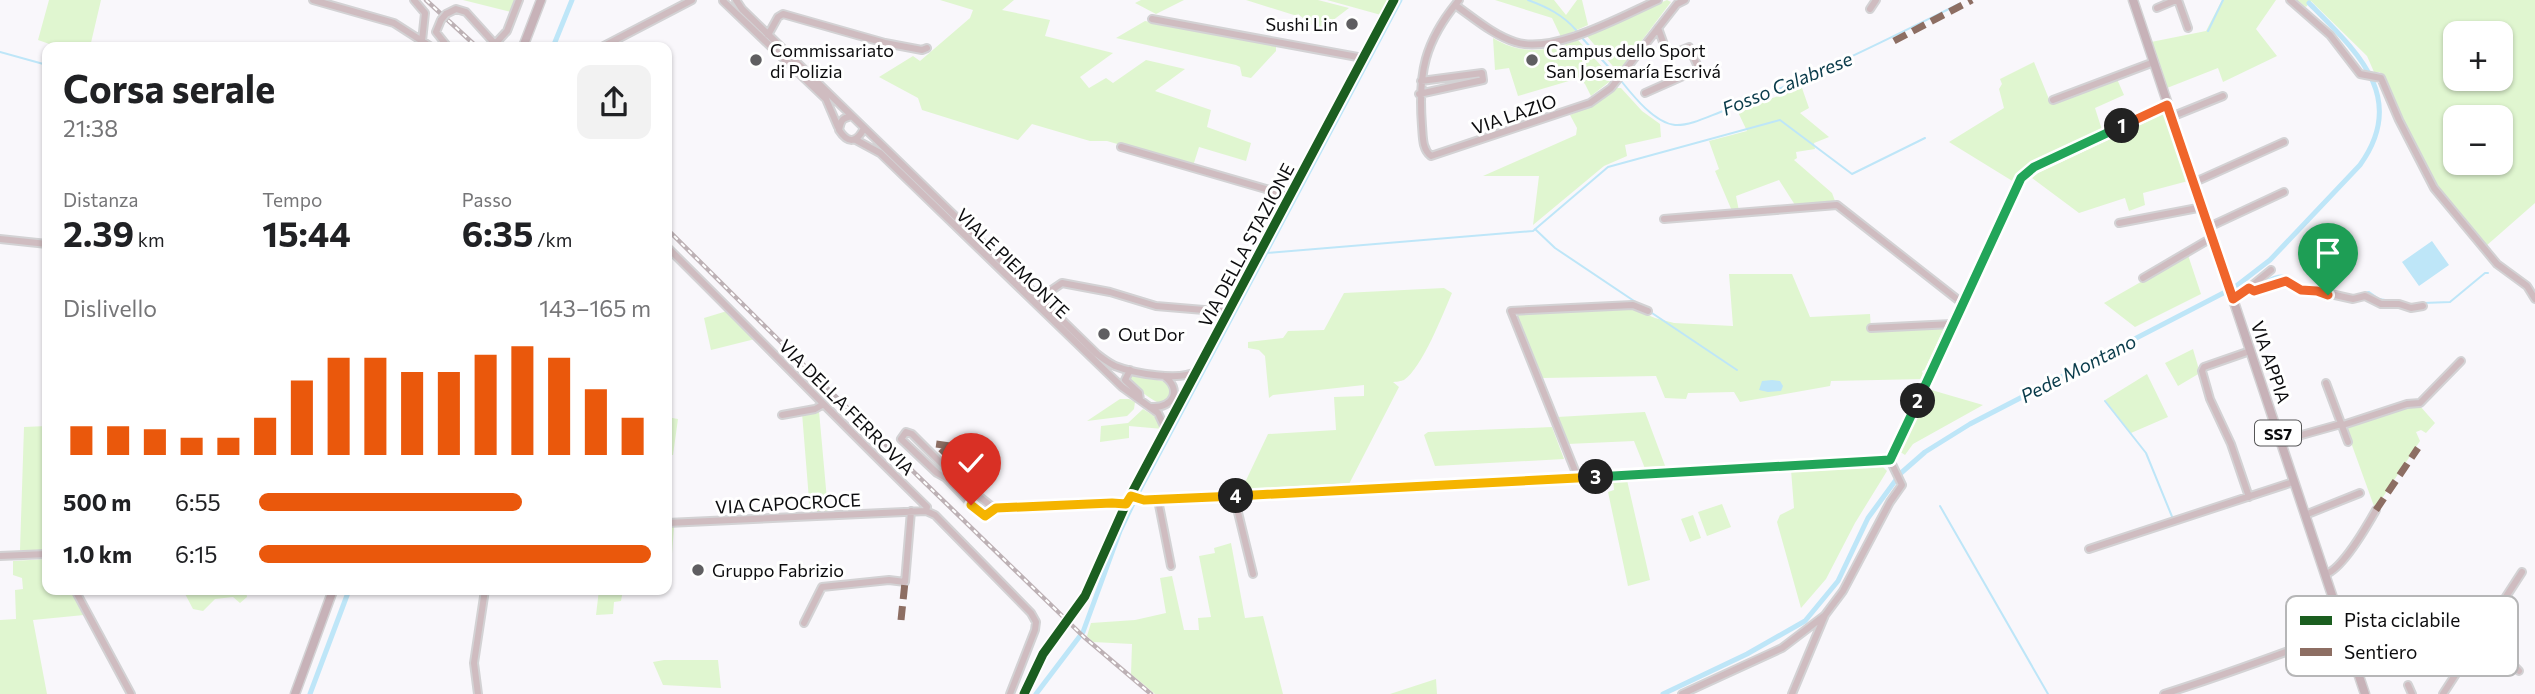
<!DOCTYPE html>
<html lang="it">
<head>
<meta charset="utf-8">
<style>
	:root { --surface:#fff; --page:#f2f2f2; --text:#202124; --muted:#757577; --accent:#ea580c }
	body { margin:0; font-family:Commissioner,sans-serif; background:var(--page); color:var(--text); height:100vh; display:flex; flex-direction:column; font-size:26px; white-space:nowrap }
	* { box-sizing:border-box; margin:0 }
	p { font-size:23px; color:var(--muted) }
	.icon { flex:none; width:38px; height:38px; fill:none; stroke:currentColor; stroke-width:2; stroke-linecap:round; stroke-linejoin:round }
	.map { position:relative; flex:1; overflow:hidden }
	.panel { position:absolute; left:42px; top:42px; width:630px; height:553px; display:flex; flex-direction:column; background:var(--surface); border-radius:14px; box-shadow:0 2px 5px #0004 }
	.panel>* { flex:none }
	.controls { position:absolute; left:2443px; top:21px; display:grid; gap:14px }
	.controls a { display:grid; place-items:center; width:70px; height:70px; border-radius:14px; background:var(--surface); box-shadow:0 2px 5px #0004; font-size:35px }
	.pin { position:absolute; display:grid; place-items:center; width:60px; height:60px; color:#fff; margin:-72px -30px; border-radius:50% 50% 50% 0; rotate:-45deg; box-shadow:0 0 7px #0007 }
	.pin .icon { rotate:45deg }
	.km { position:absolute; width:35px; height:35px; margin:-18px; border-radius:50%; background:#222; color:#fff; font-size:19px; line-height:35px; text-align:center }
	.round { display:grid; place-items:center; flex:none; width:74px; height:74px; border-radius:14px; background:var(--page) }
	.headline { display:flex; align-items:center; justify-content:space-between; height:119px; padding:0 21px }
	h1 { font-size:38px; font-weight:700; line-height:52px }
	.figures { display:grid; grid-template-columns:repeat(3,1fr); gap:10px; height:119px; padding:7px 21px }
	.figures div { display:grid; align-content:center }
	.figures b { font-size:35px; font-weight:700 }
	.figures small { font-size:19px; font-weight:400 }
	.figures p { font-size:19px }
	.chart { height:196px; padding:14px 21px }
	.chart p { display:flex; justify-content:space-between }
	.chart svg { width:100%; height:126px; margin-top:7px; stroke:var(--accent); stroke-width:6 }
	ul { padding:0 21px; list-style:none; font-size:23px }
	li { display:grid; grid-template-columns:112px 84px 1fr; align-items:center; height:52px }
	li i { height:18px; border-radius:9px; background:var(--accent) }
	.map>svg:first-child { display:block }
</style>
</head>
<body>
<div class="map">
<svg width="2535" height="694" viewBox="0 0 2535 694">
	<rect width="100%" height="100%" fill="#f9f7fb"/>
	<path fill="#e0f6d0" fill-rule="evenodd" d="M49 0H101L90 47H58L38 40Z
		M463 0H516L511 12Z
		M940 0H1014L1002 10 1050 20 1045 36 1113 53 1080 77 1089 88 1106 78 1113 83 1146 60 1185 69 1155 91 1211 110 1207 127 1251 143 1246 161 1199 147 1193 166 1107 141H1090L1032 124 1018 140 922 110 918 98 879 77 913 56 920 61 970 18 973 10Z
		M1141 0H1184L1156 14 1135 3Z
		M1246 0H1318L1349 8 1319 31 1298 14 1297 16Z
		M1327 0H1389L1381 15Z
		M1495 0H1554L1566 15 1577 0H1582L1588 25 1561 37 1552 18Z
		M1667 0 1671 2 1618 72 1586 35Z
		M2222 0H2276L2256 29 2277 56 2223 82 2218 68 2167 88 2151 42 2206 31Z
		M2297 0H2535V203L2486 246 2438 187 2401 117 2380 72H2374L2367 56 2311 1 2306 7ZM2455 33H2501V79H2455ZM2455 117H2501V163H2455Z
		M1145 21 1276 45V51L1251 78 1242 76 1240 67 1236 65 1116 38Z
		M1493 38C1523 56 1548 51 1578 40L1613 79 1591 96 1585 84 1579 78 1518 96 1509 68 1495 70Z
		M2034 62 2051 104 2117 79 2124 95 2095 108 2102 130 2020 171 2014 182 1949 142 2004 108 1999 89 2002 84 2000 79Z
		M1617 88H1621L1642 111 1660 124 1661 137 1625 145 1627 156 1604 166 1533 225 1539 176H1483L1576 135 1577 128 1570 115 1593 105Z
		M1802 88 1809 108 1800 113 1829 137 1814 143 1815 149 1796 152 1797 158 1794 160 1832 193 1835 201 1795 205 1779 180 1736 196 1739 211H1732L1715 171 1719 169 1709 141 1747 131 1737 110Z
		M2163 111 2188 181 2143 193 2145 205 2129 211 2125 198 2079 213 2028 175Z
		M2188 255 2201 294 2135 327 2104 303Z
		M1729 274H1792L1810 317 1870 314 1871 330 1947 328 1929 368 1922 371 1924 379 1831 381 1830 386 1740 402 1734 392 1688 393 1686 399 1665 398 1656 376 1542 378 1516 318 1518 314 1634 309 1655 318 1674 323 1733 326Z
		M1444 288 1452 293C1443 314 1422 368 1404 380 1402 381 1395 382 1393 382L1399 387 1348 486 1240 493 1268 434 1336 430 1334 397 1364 396V385L1273 395 1269 398 1265 356 1259 350 1248 348V342L1283 338 1288 331 1324 330 1344 293Z
		M727 311 755 339 711 350 704 318Z
		M2193 349 2200 373 2178 386 2165 363Z
		M2147 374 2168 417 2131 433 2105 400Z
		M1131 375 1167 382 1172 391 1170 398 1159 403C1145 396 1141 390 1128 382L1129 376Z
		M1928 389 1983 405 1913 444 1905 455 1899 451Z
		M1120 399H1129L1135 402 1134 409 1127 416 1087 421Z
		M2408 405 2420 406 2435 423 2426 433 2421 430 2416 432 2420 441 2375 509 2345 426Z
		M1143 409 1159 419 1163 429 1129 426V438L1100 442 1101 426 1128 423Z
		M819 411 828 511 810 512 802 413Z
		M1645 412 1667 471H1646L1634 441 1567 444 1557 417Z
		M667 417 678 419 673 455H667Z
		M47 426V550H20L24 427Z
		M1552 427 1564 459 1435 466 1424 435 1428 432Z
		M1842 467H1883L1887 471 1855 523 1826 579 1801 608 1777 522 1780 515 1794 508 1791 470Z
		M1613 480H1627L1650 580 1628 586 1608 492 1614 490Z
		M1722 504 1731 527 1707 536 1698 512Z
		M1693 515 1701 538 1690 542 1681 519Z
		M667 527H674L671 567 667 568Z
		M1231 543 1245 618 1263 616 1283 694H1155L1131 674 1132 644 1093 642 1087 636 1091 623 1135 620 1166 613 1160 578 1172 576 1184 630H1199L1198 618 1211 617 1199 556 1215 553 1214 548Z
		M47 559V590H70L84 615 33 620 47 694H0V620L16 619 15 590 23 589 22 578 13 575V561Z
		M183 590H246L247 597 240 603 233 597 215 599 203 611 193 609Z
		M599 590H623L621 601 614 602 613 614 596 615Z
		M664 660H718L721 688 663 685 653 662Z
		M1436 679 1437 694H1390Z"/>
	<path fill="#bee6f8" d="M2432 241 2449 265 2419 286 2402 262Z
		M1772 380 1780 381 1783 386 1781 391 1768 392 1759 390 1762 381Z"/>
	<g fill="none" stroke-linecap="round" stroke-linejoin="round">
		<path stroke="#bee6f8" stroke-width="2" d="M1528 0C1547 7 1563 15 1576 30
			M2208 31 2223 0
			M1583 39 1615 74
			M0 52 47 65
			M1622 82C1634 97 1655 123 1675 125 1691 126 1711 115 1726 110 1807 80 1882 42 1959 4
			M1535 229 1555 248 1737 370
			M1266 253 1533 231 1608 167 1780 120 1852 174 1925 138
			M2255 285 2258 287C2272 275 2284 270 2299 284
			M2307 288 2319 287 2325 290
			M2357 295 2369 292 2379 299 2404 303
			M2423 303 2450 302 2485 273H2488
			M2105 401 2146 453 2173 519
			M1887 457 1893 445
			M1807 462 1878 458
			M1352 486 1380 485
			M1306 488 1349 485
			M1229 492 1285 490
			M1940 506 2048 694"/>
		<path stroke="#bee6f8" stroke-width="5" d="M553 47 572 0
			M310 694 349 590
			M1036 694 1083 632 1120 531 1138 493 1400 0
			M1663 694 1747 654 1805 621 1838 581 1868 518 1901 473 1925 452 1970 424 2235 287 2270 260 2360 165C2409 97 2356 51 2309 3"/>
		<g stroke="#d3d2d4" stroke-width="10">
			<path id="minor" d="M313 0 394 23 422 41
				M414 0 425 13 422 41 431 47
				M736 0 742 9 852 116
				M1459 0C1424 42 1418 73 1422 126 1423 137 1422 149 1431 156L1590 103 1611 88 1677 4 1685 0
				M2178 0 2188 28
				M2290 0 2330 35 2360 74 2381 78 2399 120 2434 188 2497 264 2527 286 2535 299
				M723 1 826 99 838 127
				M1455 5C1474 18 1493 35 1515 42 1553 55 1622 16 1658 0
				M2157 8 2176 0
				M1870 9 1876 0
				M446 14 456 9 466 12 495 44
				M1152 19 1363 58
				M441 20 436 32 448 47
				M768 35 778 17 783 14 885 43 922 50 927 48
				M499 47 495 44 507 31 519 0
				M602 47 692 0
				M1645 93 1699 69 1689 47 1672 54 1667 53 1658 28
				M1419 94 1483 80 1482 73 1421 81
				M2053 100 2154 62
				M2171 117 2223 96
				M864 128C857 143 848 144 839 130 841 120 842 118 852 116L1097 354C1102 358 1109 363 1115 366 1133 373 1180 382 1197 371
				M856 140 880 153 1122 387 1158 413 1166 430
				M1121 147 1290 196
				M2195 182 2284 142
				M1664 219 1837 205 1962 303
				M2119 223 2203 207
				M2209 227 2284 192
				M0 239 47 244
				M667 247C754 333 839 421 927 507L926 511 935 515 1031 613 1036 622 1035 630 1010 694
				M2143 278 2213 237
				M2249 288 2271 270
				M1040 298 1062 283 1110 292 1156 306 1228 312
				M2233 299 2249 288 2254 291 2286 281 2308 292 2317 291 2353 299 2365 296 2381 304H2399L2411 308 2423 306
				M1871 328 1952 324
				M1130 370 1125 380 1139 393 1140 400
				M2326 383 2348 442
				M1152 407C1174 408 1182 389 1164 376
				M782 415 815 409 822 405
				M2280 441 2341 424 2343 425 2407 404 2420 403 2461 361
				M1578 478 1511 311 1633 305 1648 311
				M1131 496 1144 500 1234 496 1890 460 2021 178 2034 168 2167 105
				M1234 496 1253 574
				M2249 497 2231 444 2210 399 2202 371 2204 367 2250 351
				M1158 500 1171 566
				M997 508 985 516H983L946 478 937 473 901 439 906 432 912 434 955 477 991 506 997 508 1112 503 1126 504
				M2305 515 2360 493
				M667 523 926 511
				M2089 549 2293 482
				M0 556 47 554
				M2325 574C2341 571 2367 526 2376 510
				M75 590 131 694
				M2430 602 2483 634 2519 671
				M1074 612 1085 596 1126 504 1394 0
				M804 623 822 587 889 580 905 582 911 511
				M2408 685 2412 694
				M478 694 474 663 485 590
				M1024 694 1043 654 1056 635
				M1682 694 1782 648 1824 616
				M1792 694 1825 615 1843 591 1890 502 1902 485 1890 460
				M2164 694C2224 675 2284 653 2344 630
				M2443 694 2522 572"/>
		</g>
		<g stroke="#d3d2d4" stroke-width="11">
			<path id="major" d="M2133 0 2365 694
				M523 47 541 0
				M295 694 333 590"/>
		</g>
		<use href="#minor" stroke="#cfbcc0" stroke-width="6"/>
		<use href="#major" stroke="#c7b2b8" stroke-width="8"/>
		<g stroke="#bdb1b5" stroke-width="4.5">
			<path id="rail" d="M426 0 477 47
				M667 229 823 384 1084 637 1151 694"/>
		</g>
		<use href="#rail" stroke="#fff" stroke-width="2" stroke-dasharray="5" stroke-linecap="butt"/>
		<g stroke="#d3d2d4" stroke-width="10" stroke-linecap="butt">
			<path id="minor-bridge" d="M441 20 446 14
				M1056 635 1074 612"/>
		</g>
		<use href="#minor-bridge" stroke="#cfbcc0" stroke-width="6"/>
		<path stroke="#8d6e63" stroke-width="7" stroke-dasharray="14 7" stroke-linecap="butt" d="M1894 41 1972 0
			M950 446 936 444 960 468 955 477
			M2376 510 2418 448
			M901 620 905 582"/>
		<g stroke="#fff" stroke-width="13">
			<path id="cycleway" d="M1131 496 1144 500 1234 496 1890 460 2021 178 2034 168 2167 105
				M1024 694 1043 654 1085 596 1126 504 1394 0"/>
		</g>
		<use href="#cycleway" stroke="#1b5e20" stroke-width="9"/>
	</g>
	<g fill="none" stroke-linecap="round" stroke-linejoin="round">
		<g stroke="#fff" stroke-width="14">
			<path id="split-1" d="M2122 126 2167 105 2233 299 2249 288 2254 291 2286 281 2301 290 2317 291 2328 295"/>
		</g>
		<g stroke="#fff" stroke-width="14">
			<path id="split-2" d="M1918 401 2021 178 2034 167 2122 126"/>
		</g>
		<g stroke="#fff" stroke-width="14">
			<path id="split-3" d="M1596 477 1890 460 1918 401"/>
		</g>
		<g stroke="#fff" stroke-width="14">
			<path id="split-4" d="M1236 496 1596 477"/>
		</g>
		<g stroke="#fff" stroke-width="14">
			<path id="split-5" d="M971 505 985 516 996 508 1112 503 1126 504 1131 496 1144 500 1236 496"/>
		</g>
		<use href="#split-1" stroke="#f0652b" stroke-width="9"/>
		<use href="#split-2" stroke="#22a559" stroke-width="9"/>
		<use href="#split-3" stroke="#22a559" stroke-width="9"/>
		<use href="#split-4" stroke="#f5b400" stroke-width="9"/>
		<use href="#split-5" stroke="#f5b400" stroke-width="9"/>
	</g>
	<g fill="#5f5e61" stroke="#fff" stroke-width="2.5">
		<circle cx="1352" cy="24" r="7"/>
		<circle cx="756" cy="60" r="7"/>
		<circle cx="1532" cy="60" r="7"/>
		<circle cx="1104" cy="334" r="7"/>
		<circle cx="698" cy="570" r="7"/>
	</g>
	<g text-anchor="middle" dominant-baseline="central" stroke-width="6" stroke-linejoin="round" paint-order="stroke">
		<rect fill="#fff" stroke="#555556" stroke-width="2" x="2255" y="420.5" width="46" height="25" rx="5"/>
		<g font-size="16" font-weight="bold" fill="#0c0c0e">
			<text x="2278" y="433">SS7</text>
		</g>
		<g font-size="18" fill="#0c0c0e" stroke="#fff" text-anchor="start">
			<text x="1338" y="24" text-anchor="end">Sushi Lin</text>
			<text x="770" y="50">Commissariato<tspan x="770" dy="21">di Polizia</tspan></text>
			<text x="1546" y="50">Campus dello Sport<tspan x="1546" dy="21">San Josemaría Escrivá</tspan></text>
			<text x="1118" y="334">Out Dor</text>
			<text x="712" y="570">Gruppo Fabrizio</text>
		</g>
		<g font-size="18" fill="#0c0c0e" stroke="#fff">
			<text transform="translate(1514 114) rotate(-19)">VIA LAZIO</text>
			<text transform="translate(1246 245) rotate(-62)">VIA DELLA STAZIONE</text>
			<text transform="translate(1013 263) rotate(44)">VIALE PIEMONTE</text>
			<text transform="translate(2271 362) rotate(71)">VIA APPIA</text>
			<text transform="translate(847 407) rotate(45)">VIA DELLA FERROVIA</text>
			<text transform="translate(788 503) rotate(-3)">VIA CAPOCROCE</text>
		</g>
		<g font-size="19" font-style="italic" fill="#093b4a" stroke="#fff">
			<text transform="translate(1787 83) rotate(-22)">Fosso Calabrese</text>
			<text transform="translate(2078 368) rotate(-27)">Pede Montano</text>
		</g>
	</g>
	<rect x="2286" y="596" width="232" height="80" rx="10" fill="#fff" stroke="#b6b6b7" stroke-width="2"/>
	<rect x="2300" y="616" width="32" height="9" fill="#1b5e20"/>
	<rect x="2300" y="648" width="32" height="8" fill="#8d6e63"/>
	<g font-size="19" fill="#0c0c0e">
		<text x="2344" y="627">Pista ciclabile</text>
		<text x="2344" y="659">Sentiero</text>
	</g>
</svg>
<div class="controls">
<a>+</a>
<a>−</a>
</div>
<div class="pin" style="left:2328px;top:295px;background:#1e9e55"><svg class="icon" aria-label="arrive" viewBox="0 0 24 24"><path d="M6 21V4h12l-3 4 3 4H6"/></svg></div>
<div class="pin" style="left:971px;top:505px;background:#d93025"><svg class="icon" aria-label="check" viewBox="0 0 24 24"><path d="M5 12l5 5 9-10"/></svg></div>
<b class="km" style="left:2122px;top:126px">1</b>
<b class="km" style="left:1918px;top:401px">2</b>
<b class="km" style="left:1596px;top:477px">3</b>
<b class="km" style="left:1236px;top:496px">4</b>
<section class="panel">
<div class="headline"><div><h1>Corsa serale</h1><p>21:38</p></div><a class="round"><svg class="icon" aria-label="share" viewBox="0 0 24 24"><path d="M12 15V3M7 8l5-5 5 5M5 13v7h14v-7"/></svg></a></div>
<div class="figures">
<div><p>Distanza</p><b>2.39<small> km</small></b></div>
<div><p>Tempo</p><b>15:44</b></div>
<div><p>Passo</p><b>6:35<small> /km</small></b></div>
</div>
<div class="chart"><p><span>Dislivello</span>143–165 m</p>
<svg viewBox="0 0 160 44" preserveAspectRatio="none"><path d="M5 44V34M15 44V34M25 44V35M35 44V38M45 44V38M55 44V31M65 44V18M75 44V10M85 44V10M95 44V15M105 44V15M115 44V9M125 44V6M135 44V10M145 44V21M155 44V31"/></svg>
</div>
<ul>
<li><b>500 m</b>6:55<i style="width:67%"></i></li>
<li><b>1.0 km</b>6:15<i style="width:100%"></i></li>
</ul>
</section>
</div>
</body>
</html>
